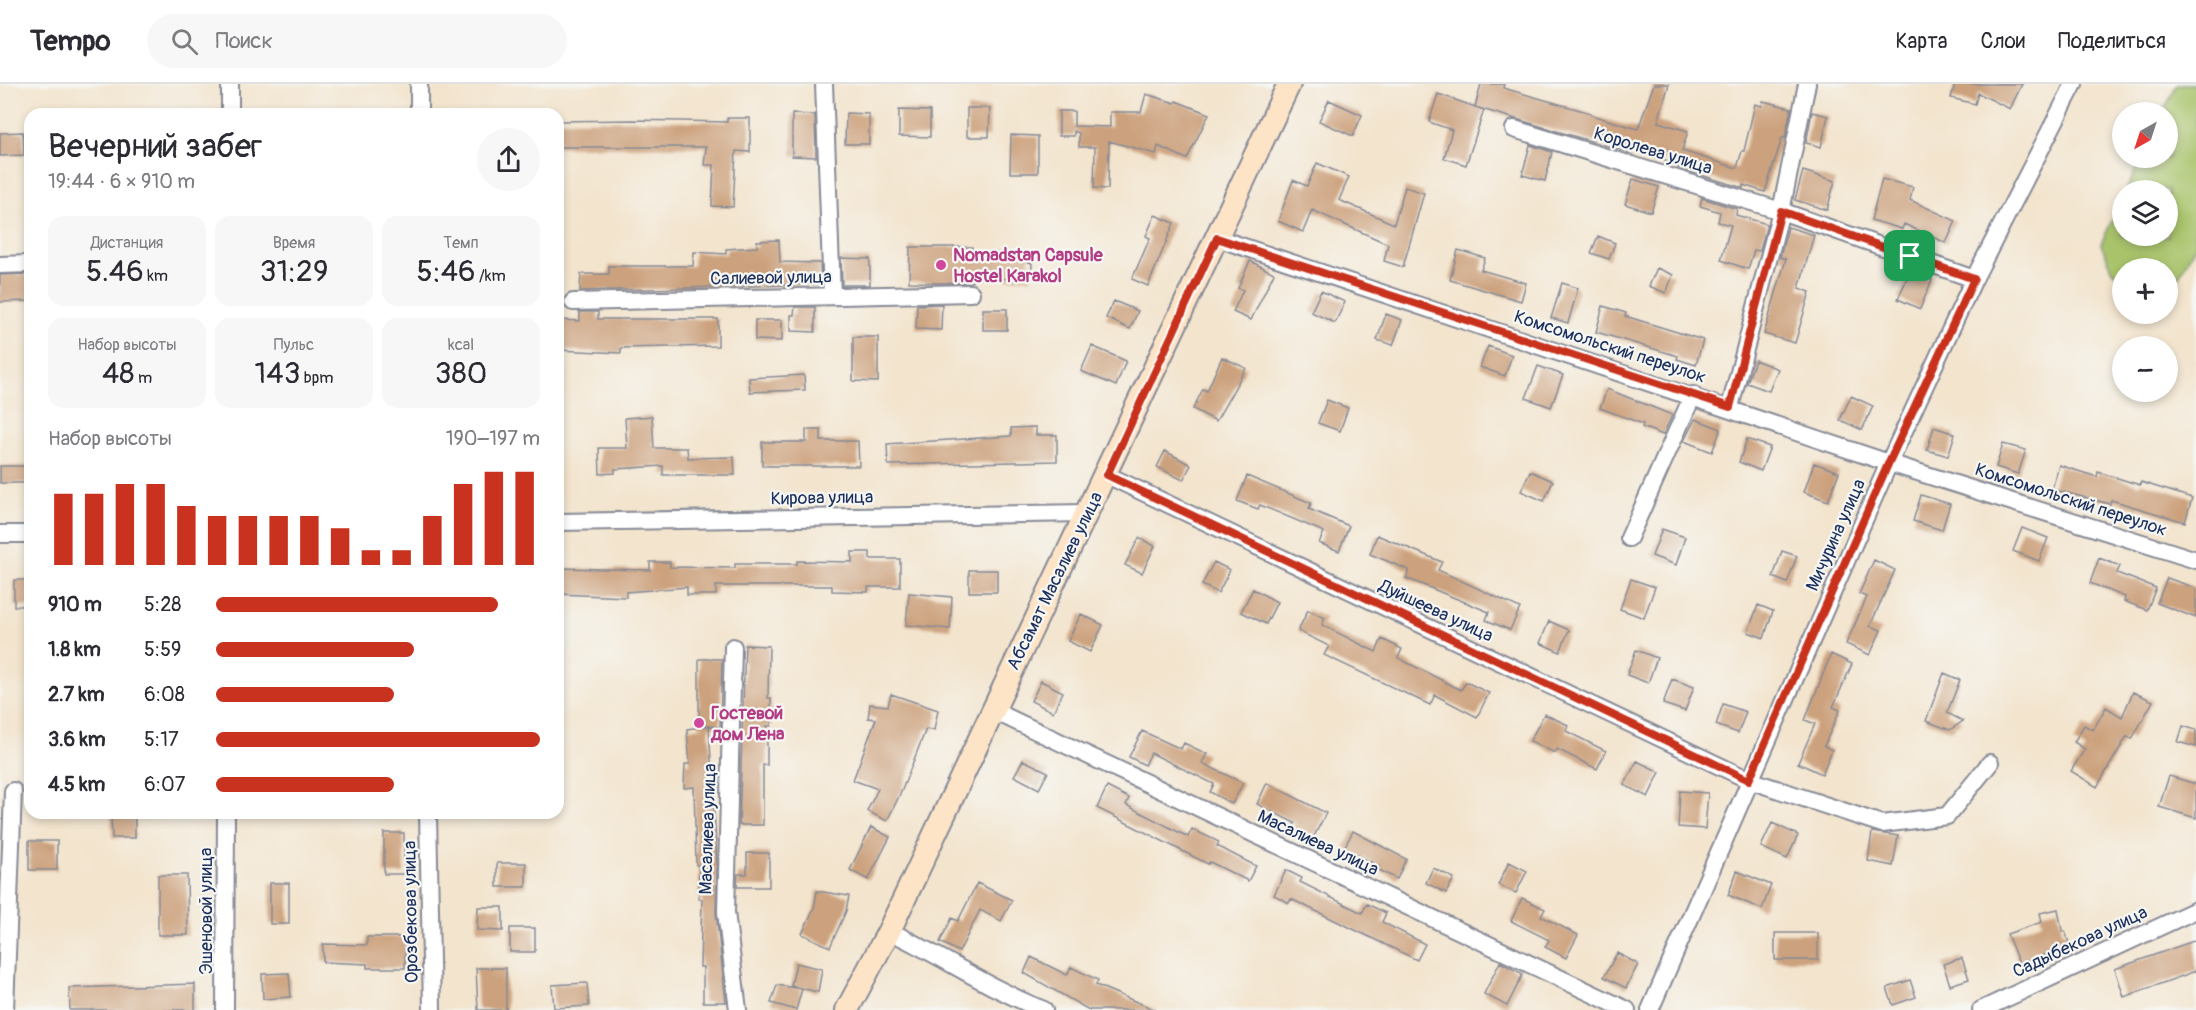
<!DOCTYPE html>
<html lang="ru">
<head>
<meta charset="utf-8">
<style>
	:root { --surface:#fff; --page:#f7f7f7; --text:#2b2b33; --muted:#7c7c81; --line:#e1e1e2; --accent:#c8321e }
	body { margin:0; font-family:Pangolin,sans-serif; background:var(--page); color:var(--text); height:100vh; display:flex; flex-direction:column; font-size:22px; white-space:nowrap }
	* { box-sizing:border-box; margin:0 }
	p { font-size:20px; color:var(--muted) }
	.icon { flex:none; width:33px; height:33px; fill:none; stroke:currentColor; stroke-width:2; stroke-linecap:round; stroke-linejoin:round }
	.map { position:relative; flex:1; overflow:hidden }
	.sheet { position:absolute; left:24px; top:24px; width:540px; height:711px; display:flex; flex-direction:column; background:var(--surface); border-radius:18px; box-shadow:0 3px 9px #0003 }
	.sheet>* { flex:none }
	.needle { width:39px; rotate:219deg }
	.tools { position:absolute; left:2112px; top:18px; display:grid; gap:12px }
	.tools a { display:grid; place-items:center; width:66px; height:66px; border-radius:50%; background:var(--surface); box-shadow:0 3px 9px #0003; font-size:30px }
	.pin { position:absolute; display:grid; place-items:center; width:51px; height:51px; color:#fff; margin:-26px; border-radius:12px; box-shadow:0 3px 9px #0006 }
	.round { display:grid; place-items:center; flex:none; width:63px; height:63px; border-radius:32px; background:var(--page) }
	.summary { display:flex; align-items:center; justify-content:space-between; height:102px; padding:0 24px }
	h1 { font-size:33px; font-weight:600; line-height:45px }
	.stats { display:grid; grid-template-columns:repeat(3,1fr); gap:9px; height:102px; padding:6px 24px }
	.stats div { display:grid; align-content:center; border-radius:15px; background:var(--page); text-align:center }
	.stats b { font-size:30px; font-weight:600 }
	.stats small { font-size:16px; font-weight:400 }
	.stats p { font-size:16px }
	.chart { height:168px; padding:12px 24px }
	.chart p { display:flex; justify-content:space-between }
	.chart svg { width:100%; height:108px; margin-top:6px; stroke:var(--accent); stroke-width:6 }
	ul { padding:0 24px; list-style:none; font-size:20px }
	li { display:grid; grid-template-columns:96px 72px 1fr; align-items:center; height:45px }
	li i { height:15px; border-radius:8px; background:var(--accent) }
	header { display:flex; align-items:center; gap:36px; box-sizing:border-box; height:84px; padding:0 30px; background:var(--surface); border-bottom:2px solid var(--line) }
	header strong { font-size:28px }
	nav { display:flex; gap:33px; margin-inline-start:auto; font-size:21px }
	.search { width:420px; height:54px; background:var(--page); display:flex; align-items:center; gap:15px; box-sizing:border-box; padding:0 21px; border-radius:33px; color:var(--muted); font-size:22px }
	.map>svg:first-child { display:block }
</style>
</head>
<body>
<header>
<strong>Tempo</strong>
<div class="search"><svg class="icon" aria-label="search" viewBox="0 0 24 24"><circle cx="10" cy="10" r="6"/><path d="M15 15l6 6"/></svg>Поиск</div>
<nav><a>Карта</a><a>Слои</a><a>Поделиться</a></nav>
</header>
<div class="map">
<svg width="2196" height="926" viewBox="0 0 2196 926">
	<rect width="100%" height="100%" fill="#f6f6f2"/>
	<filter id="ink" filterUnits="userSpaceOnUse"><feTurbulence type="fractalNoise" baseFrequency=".0167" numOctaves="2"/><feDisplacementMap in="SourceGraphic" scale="12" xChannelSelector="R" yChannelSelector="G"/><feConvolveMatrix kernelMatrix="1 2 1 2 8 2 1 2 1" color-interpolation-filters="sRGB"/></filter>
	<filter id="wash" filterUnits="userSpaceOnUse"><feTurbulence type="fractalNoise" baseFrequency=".008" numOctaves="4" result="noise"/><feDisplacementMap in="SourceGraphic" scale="24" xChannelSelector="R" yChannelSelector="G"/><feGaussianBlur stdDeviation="1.35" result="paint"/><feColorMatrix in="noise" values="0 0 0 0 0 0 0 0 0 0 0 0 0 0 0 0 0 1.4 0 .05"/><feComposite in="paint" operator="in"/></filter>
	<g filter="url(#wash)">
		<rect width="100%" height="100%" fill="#f3e4cd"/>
		<path fill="#a8c36a" stroke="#627964" stroke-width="1.5" d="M2177 0H2196V160L2178 194 2168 198V184H2122V192L2113 187 2101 160 2122 115V152H2168V106H2126L2142 74H2168V28H2163Z"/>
		<g id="blocks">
			<path fill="#cca17d" d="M1481 0H1504L1503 4 1591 29V31L1638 45 1654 0H1669L1658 38 1688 47 1682 67 1737 84 1742 67H1744L1755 20 1762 22 1763 17 1791 24 1785 54H1782L1765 108 1743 101V104L1678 84 1679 80 1631 66V69L1475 23Z
				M1955 0H2022L2010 25 1978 9 1975 20 1951 14Z
				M1146 10 1175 19 1176 17 1209 30 1187 75 1158 62 1156 70 1109 57 1108 105 1094 104 1095 63H1079V49L1074 47V52H1059V27H1074V42L1110 43V28H1141Z
				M1438 10 1484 26 1466 81 1444 74 1452 46 1429 38Z
				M1329 16 1362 31 1353 52 1319 37Z
				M967 24H990L989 53H967Z
				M899 26 930 27V53L899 52Z
				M1812 28 1828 32 1821 63 1806 59Z
				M846 29 869 30V60H845Z
				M792 30 815 31 816 73 792 72Z
				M727 34H750V68L736 67 733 123 712 122 714 81H704L706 63H558V37L633 36 727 38Z
				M23 48 24 71 0 72V49Z
				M1011 51 1038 52V89H1010Z
				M1530 61 1552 68 1545 97 1522 91Z
				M1317 79 1349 93 1339 116 1394 140 1405 103 1424 109 1403 183 1384 177 1388 160 1312 126 1303 148 1278 137 1293 96 1307 102Z
				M1803 87 1835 97 1827 126 1795 116Z
				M1633 95 1659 103 1651 128 1625 120Z
				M1882 95 1913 103 1910 116 1956 137 1946 159 1904 140 1902 145 1871 136Z
				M1702 114 1737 125 1736 131 1767 140 1760 167 1754 166 1748 185 1721 176 1731 141 1718 138 1720 128 1700 122Z
				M1155 131 1174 139 1148 202 1132 195 1150 154 1146 152Z
				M1788 143 1814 151 1799 204 1810 208 1795 259 1764 250 1786 175 1780 173Z
				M1598 152 1615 159 1609 175 1591 169Z
				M779 156 780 178 820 179 821 200 580 207 581 190H609V182H693L694 168 726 170V165L757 163V157Z
				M910 163H972V169H1031L1028 178 1032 179 1031 195 972 194V198L942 199 909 198Z
				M1458 166 1485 174 1481 186 1526 199 1521 217 1450 196Z
				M841 174 870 175V201H842Z
				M1250 177 1274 189 1251 236 1233 228 1243 206 1238 204Z
				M1657 184 1673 191 1666 209 1649 202Z
				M1910 187 1932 196 1920 225 1898 215Z
				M30 190V217L0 218V191Z
				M1562 199 1578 204 1568 239 1551 234Z
				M1321 207 1345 218 1335 239 1311 228Z
				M1114 217 1138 227 1130 245 1106 234Z
				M942 220 941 246 916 245 917 221Z
				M1603 222 1626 229 1625 232 1703 256 1696 281 1677 275 1678 272 1596 248Z
				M795 223H815V248L791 247V231H794Z
				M983 225H1007V246H983Z
				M580 228H598V235H718V262L621 264V269L558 266V236L580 237Z
				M1386 230 1402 236 1393 261 1377 256Z
				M755 236H782V257L755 256Z
				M853 253H878V298L853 297Z
				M1092 262 1126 277 1116 302 1081 287Z
				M1488 262 1512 271 1505 292 1480 283Z
				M1222 273 1246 284 1216 337 1193 325 1203 305 1207 307Z
				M1755 276 1778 285 1769 307 1747 299Z
				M1538 282 1563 291 1551 323 1526 314Z
				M804 291 805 306 750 308 749 294Z
				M1607 305 1672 331 1663 351 1642 343 1643 340 1600 324Z
				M1851 312 1873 322 1862 346 1840 336Z
				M1327 316 1348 324 1340 347 1318 339Z
				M652 332 654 364H687L688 374 734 373 735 391H663V382L615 385V389L600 390 599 364H627L625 334Z
				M1695 335 1721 345 1712 368 1684 357Z
				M1036 343V351H1057V377L888 381 887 360 1011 352V344Z
				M1934 343 1955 350 1948 372 1927 366Z
				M806 346H821V357H858L859 382H762V358H806Z
				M1747 355 1770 363 1761 387 1739 378Z
				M2003 360 2026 366 2018 390 1996 383Z
				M1165 367 1191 381 1183 396 1157 383Z
				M1814 379 1839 388 1828 417 1804 408Z
				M2059 381 2097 393 2098 388 2140 401 2141 398 2192 414 2185 438 2111 416 2110 420 2052 405Z
				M0 382H30V399H0Z
				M1530 387 1553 397 1544 417 1521 407Z
				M1247 392 1311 419 1309 425 1349 442 1339 467 1319 459 1324 448 1260 421 1258 425 1237 417Z
				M1921 411 1950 420 1942 446 1913 437Z
				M2022 444 2048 454 2039 477 2013 467Z
				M1662 445 1685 453 1676 481 1652 472Z
				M1377 451 1442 478 1438 486 1520 524 1510 546 1486 536 1489 528 1406 494 1409 486 1370 470Z
				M1139 454 1155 462 1142 489 1125 481Z
				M1782 467 1797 472 1787 499 1773 493Z
				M852 468H870V475H900V503H868V508L832 507V502H716V511H687V503L626 508V513L559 510V484L650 486V478H670V483L735 484V480H797V477L852 478Z
				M2099 474 2120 482 2117 489 2156 504 2147 526 2124 517 2125 513 2090 499Z
				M1874 476 1895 486 1870 542 1881 546 1870 571 1846 560 1867 513 1859 510Z
				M1214 478 1230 486 1218 509 1202 501Z
				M969 486H997V508H969Z
				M2167 494 2196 504V534L2157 519Z
				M1631 495 1655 503 1644 534 1620 525Z
				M14 496H30V522H14Z
				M1253 505 1277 518 1266 540 1241 528Z
				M909 509 952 513 950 545 906 541Z
				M1758 521 1773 527 1764 554 1748 548Z
				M1308 526 1325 534 1322 541 1376 568 1382 555 1402 565 1398 574 1461 606 1466 598 1489 609 1477 633 1435 611 1430 621 1324 571 1329 562 1298 547Z
				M1081 530 1103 541 1090 568 1068 557Z
				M1549 537 1569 546 1560 568 1540 559Z
				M745 561 769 562 768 614H771V642H767V681H763V741H739Z
				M1636 566 1657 574 1648 599 1627 591Z
				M1831 570 1852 580 1833 623 1840 626 1824 662 1832 666 1822 690 1798 679 1815 640 1805 636Z
				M699 575H722L720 643 699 642Z
				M1944 589 1960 596 1947 629 1963 637 1950 646 1926 637Z
				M1672 595 1694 603 1685 627 1663 620Z
				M1041 597 1063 608 1053 628 1031 617Z
				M2133 608 2153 617 2132 655 2127 652 2097 703 2071 687 2085 665 2074 658 2084 641 2093 646 2106 623 2122 633Z
				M891 610 938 626 934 646 926 645 902 706 887 737 867 727 878 705 853 696 876 635 868 634 870 620 888 622Z
				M1723 620 1746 628 1738 649 1716 641Z
				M1544 630 1568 641 1566 647 1606 667 1597 685 1557 665 1555 669 1530 657Z
				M709 642 717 780 716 829 726 918H703V883H700L702 815H699V781H696L694 703 684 704 685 680H690L687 645Z
				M2183 642 2196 646V663L2178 658Z
				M1142 647 1181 665 1184 659 1207 670 1202 679 1243 699 1232 720 1210 708 1214 700 1151 669 1145 681 1129 673Z
				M1023 676 1048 688 1039 705 1014 692Z
				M1637 677 1660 688 1648 713 1624 701Z
				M2169 692 2196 700V734L2159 723Z
				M1267 699 1326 729 1311 758 1291 748 1295 739 1257 720Z
				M1107 703 1129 714 1126 721 1188 753 1192 745 1219 758 1217 762 1256 782 1248 797 1210 778 1208 780 1097 724Z
				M1680 707 1708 709 1705 745 1678 743Z
				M135 731V754H112L111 732Z
				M1772 739 1798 751 1787 775 1761 763Z
				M871 743 890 753 868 796 850 786Z
				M1353 747 1406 775 1397 795 1377 785 1379 782 1344 764Z
				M1872 748 1898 752 1893 782 1868 777Z
				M384 749H404V790H384Z
				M29 757H57V786H29Z
				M747 769H769V803H737L738 790H747Z
				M1509 778 1527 787 1516 809 1498 801Z
				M497 779H526V803H497Z
				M1433 784 1454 794 1446 809 1426 799Z
				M1286 786 1302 794 1300 798 1362 829 1367 820 1386 829 1382 838 1425 860 1417 876 1291 815 1289 819 1274 811Z
				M1737 787 1771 801 1762 825 1728 811Z
				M158 791H187L188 851H158Z
				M270 799H289V840H270Z
				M977 799 1012 816 1001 837 980 826 959 868 940 858 952 834 958 837Z
				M817 807 849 812 846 827 830 863 802 850 814 824Z
				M1522 814 1545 825 1541 832 1578 851 1566 874 1545 863 1549 856 1511 837Z
				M478 823H503V847L477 846Z
				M2058 825 2062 847H2065L2070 862 2019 880 2007 850 2042 838 2040 829Z
				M510 844H535V868H510Z
				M1775 849H1818V876H1775Z
				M367 853H405V884H367V880L323 878V860L367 861Z
				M2196 856V887L2124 913 2115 885Z
				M1617 869 1638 880 1626 904 1604 893Z
				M1031 873 1067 891 1071 883 1098 896 1096 901 1156 926H1089L1024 889Z
				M1962 874 1969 895 1950 901 1943 880Z
				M1500 878 1523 890 1507 922 1484 910Z
				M796 879 822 885 818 908 791 902Z
				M476 884H506V926H478Z
				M289 889 291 913 263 915 262 890Z
				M1910 896 1916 913 1893 921 1887 904Z
				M587 899 589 922 554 924 552 901Z
				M195 900V926H70L69 904Z
				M777 901 802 905 796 926 771 919Z"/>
		</g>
	</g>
	<g filter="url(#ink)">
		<use href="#blocks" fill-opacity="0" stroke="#878a96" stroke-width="1.5"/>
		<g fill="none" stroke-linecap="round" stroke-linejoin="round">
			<g stroke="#878a96" stroke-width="20">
				<path id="street" d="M419 0V30
					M824 0 832 212
					M230 30V0
					M1514 45 1781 127 1974 195
					M1217 154 1889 379 2196 476
					M0 181 30 180
					M573 218 971 209
					M1730 323 1781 127 1807 0
					M1107 391 1749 696 1882 740 1947 732 1990 679
					M558 438 1087 429
					M0 450H30
					M1629 454 1693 311
					M733 563 726 828 738 926
					M992 626 1627 926
					M428 729 432 926
					M889 847C942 872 990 905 1044 926
					M5 926 13 707
					M225 926 226 729
					M1650 926 1889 379 1974 195 2074 0
					M1981 926 2196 826"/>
			</g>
			<g stroke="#878a96" stroke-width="26">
				<path id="secondary" d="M847 926 889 847 1289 0"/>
			</g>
			<use href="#street" stroke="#fff" stroke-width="16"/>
			<use href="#secondary" stroke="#fee4c6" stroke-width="22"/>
		</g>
	</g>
	<g fill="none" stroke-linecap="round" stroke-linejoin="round" filter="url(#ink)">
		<g stroke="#fff" stroke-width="12">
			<path id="route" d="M1781 127 1974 195 1889 378 1749 696 1107 391 1217 154 1730 323Z"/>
		</g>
		<use href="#route" stroke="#c8321e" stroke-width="8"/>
	</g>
	<g fill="#d1479c" stroke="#f6f6f2" stroke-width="2">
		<circle cx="941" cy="181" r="6"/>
		<circle cx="699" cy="639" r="6"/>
	</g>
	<g text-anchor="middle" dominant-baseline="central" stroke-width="4.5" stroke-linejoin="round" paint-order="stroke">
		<g font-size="18" fill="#1b2f5e" stroke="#f6f6f2">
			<text transform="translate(1653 67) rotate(17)">Королева улица</text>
			<text transform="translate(771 194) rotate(-1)">Салиевой улица</text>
			<text transform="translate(1610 263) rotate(18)">Комсомольский переулок</text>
			<text transform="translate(822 414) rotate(-1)">Кирова улица</text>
			<text transform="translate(2071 416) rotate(18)">Комсомольский переулок</text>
			<text transform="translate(1836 451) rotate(-66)">Мичурина улица</text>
			<text transform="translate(1055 497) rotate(-64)">Абсамат Масалиев улица</text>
			<text transform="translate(1436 527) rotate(25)">Дуйшеева улица</text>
			<text transform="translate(708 745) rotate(-88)">Масалиева улица</text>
			<text transform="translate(1318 759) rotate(25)">Масалиева улица</text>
			<text transform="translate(206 827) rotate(-90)">Эшеновой улица</text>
			<text transform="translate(411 828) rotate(-91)">Орозбекова улица</text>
			<text transform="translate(2080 858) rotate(-25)">Садыбекова улица</text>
		</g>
		<g font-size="18" font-weight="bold" fill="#b23c85" stroke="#f6f6f2" text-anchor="start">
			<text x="953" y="171">Nomadstan Capsule<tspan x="953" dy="21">Hostel Karakol</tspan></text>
			<text x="711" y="629">Гостевой<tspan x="711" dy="21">дом Лена</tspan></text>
		</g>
	</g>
</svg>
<div class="tools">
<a><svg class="needle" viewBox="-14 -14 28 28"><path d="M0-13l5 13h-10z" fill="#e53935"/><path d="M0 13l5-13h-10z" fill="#7c7c81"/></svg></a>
<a><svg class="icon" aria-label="layers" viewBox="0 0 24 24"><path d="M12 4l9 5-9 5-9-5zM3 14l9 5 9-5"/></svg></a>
<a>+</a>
<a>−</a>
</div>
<div class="pin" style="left:1910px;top:172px;background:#1e9e55"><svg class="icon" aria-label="arrive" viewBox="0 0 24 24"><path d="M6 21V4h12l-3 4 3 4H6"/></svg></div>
<section class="sheet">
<div class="summary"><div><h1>Вечерний забег</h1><p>19:44 · 6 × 910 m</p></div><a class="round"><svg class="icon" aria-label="share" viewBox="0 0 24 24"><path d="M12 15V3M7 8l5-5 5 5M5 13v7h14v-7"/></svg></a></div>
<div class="stats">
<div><p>Дистанция</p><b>5.46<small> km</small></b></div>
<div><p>Время</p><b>31:29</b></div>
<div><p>Темп</p><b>5:46<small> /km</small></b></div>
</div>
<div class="stats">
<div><p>Набор высоты</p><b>48<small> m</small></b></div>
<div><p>Пульс</p><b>143<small> bpm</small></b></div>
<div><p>kcal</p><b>380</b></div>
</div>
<div class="chart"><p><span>Набор высоты</span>190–197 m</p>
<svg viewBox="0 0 160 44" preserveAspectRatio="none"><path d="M5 44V15M15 44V15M25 44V11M35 44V11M45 44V20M55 44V24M65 44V24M75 44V24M85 44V24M95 44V29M105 44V38M115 44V38M125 44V24M135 44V11M145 44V6M155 44V6"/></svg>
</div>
<ul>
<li><b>910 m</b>5:28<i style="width:87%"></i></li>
<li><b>1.8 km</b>5:59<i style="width:61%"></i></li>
<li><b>2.7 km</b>6:08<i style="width:55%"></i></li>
<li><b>3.6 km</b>5:17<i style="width:100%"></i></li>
<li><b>4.5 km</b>6:07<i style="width:55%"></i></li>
</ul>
</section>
</div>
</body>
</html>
